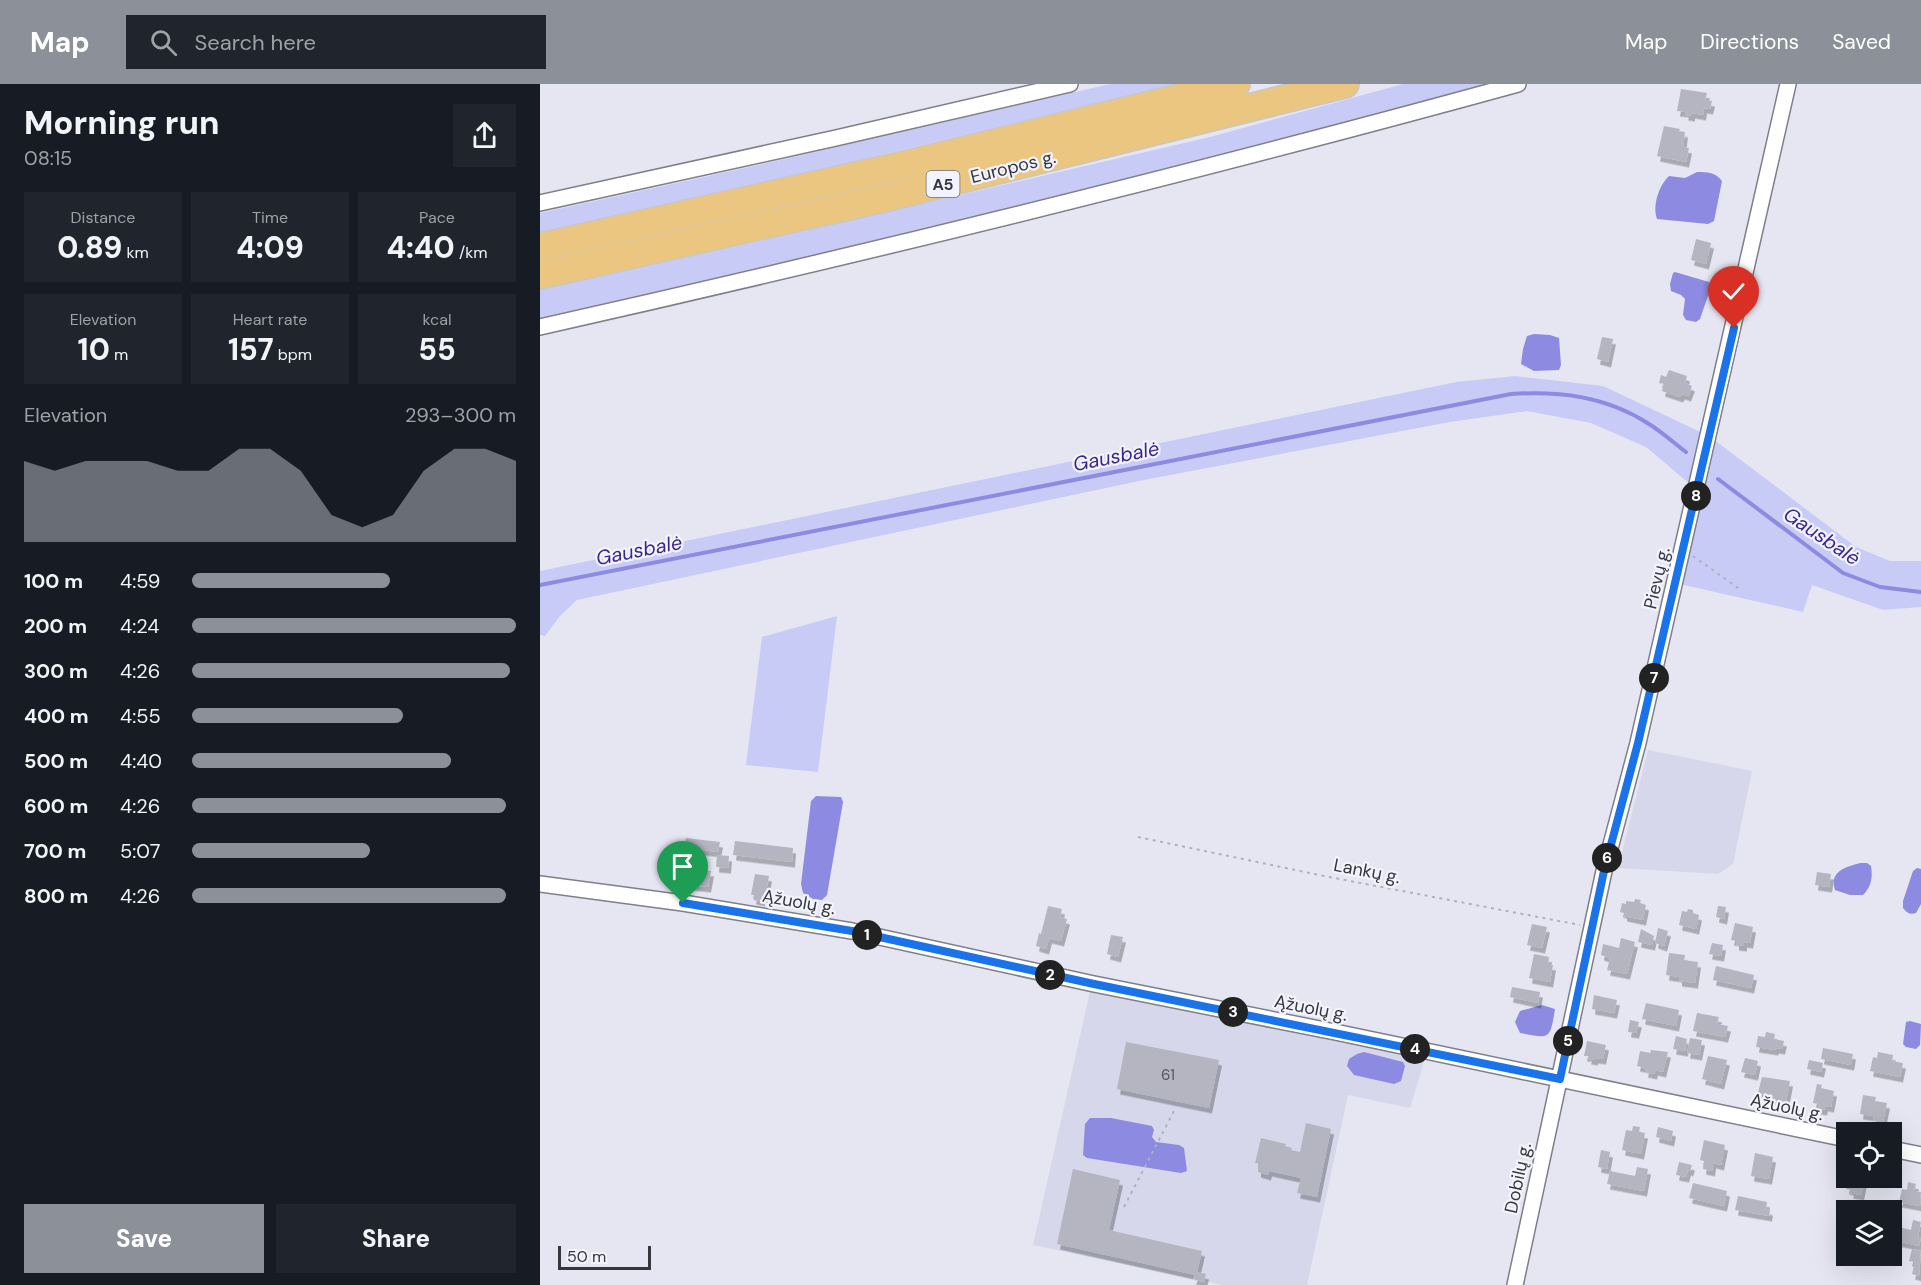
<!DOCTYPE html>
<html lang="en">
<head>
<meta charset="utf-8">
<style>
	:root { --surface:#171b24; --page:#20242c; --text:#f1f3f6; --muted:#9ea1a6; --accent:#8c9099 }
	body { margin:0; font-family:"DM Sans",sans-serif; background:var(--page); color:var(--text); height:100vh; display:flex; flex-direction:column; font-size:22px; white-space:nowrap }
	* { box-sizing:border-box; margin:0 }
	p { font-size:20px; color:var(--muted) }
	.icon { flex:none; width:33px; height:33px; fill:none; stroke:currentColor; stroke-width:2; stroke-linecap:round; stroke-linejoin:round }
	.map { position:relative; flex:1; overflow:hidden }
	.side { display:flex; flex-direction:column; background:var(--surface); width:540px }
	.side>* { flex:none }
	.tools { position:absolute; left:1296px; top:1038px; display:grid; gap:12px }
	.tools a { display:grid; place-items:center; width:66px; height:66px; border-radius:0px; background:var(--surface); box-shadow:0 6px 24px #0002; font-size:30px }
	.scale { position:absolute; left:18px; bottom:15px; width:93px; box-sizing:border-box; padding-left:6px; border:3px solid #36373b; border-top:0; font-size:16px; line-height:21px; white-space:nowrap; color:#36373b; -webkit-text-stroke:4px #f3f3ff; paint-order:stroke }
	.pin { position:absolute; display:grid; place-items:center; width:51px; height:51px; color:#fff; margin:-62px -26px; border-radius:50% 50% 50% 0; rotate:-45deg; box-shadow:0 0 6px #0007 }
	.pin .icon { rotate:45deg }
	.km { position:absolute; width:30px; height:30px; margin:-15px; border-radius:50%; background:#222; color:#fff; font-size:16px; line-height:30px; text-align:center }
	.round { display:grid; place-items:center; flex:none; width:63px; height:63px; border-radius:0px; background:var(--page) }
	.overview { display:flex; align-items:center; justify-content:space-between; height:102px; padding:0 24px }
	h1 { font-size:33px; font-weight:800; line-height:45px }
	.metrics { display:grid; grid-template-columns:repeat(3,1fr); gap:9px; height:102px; padding:6px 24px }
	.metrics div { display:grid; align-content:center; border-radius:0px; background:var(--page); text-align:center }
	.metrics b { font-size:30px; font-weight:800 }
	.metrics small { font-size:16px; font-weight:400 }
	.metrics p { font-size:16px }
	.chart { height:168px; padding:12px 24px }
	.chart p { display:flex; justify-content:space-between }
	.chart svg { width:100%; height:108px; margin-top:6px; fill:var(--accent); opacity:.7 }
	.cta { display:flex; gap:12px; margin-top:auto; padding:12px 24px }
	.cta a { flex:1; height:69px; border-radius:0px; background:var(--accent); color:#fff; font-size:24px; font-weight:800; line-height:69px; text-align:center }
	.cta a+a { background:var(--page); color:var(--text) }
	ul { padding:0 24px; list-style:none; font-size:20px }
	li { display:grid; grid-template-columns:96px 72px 1fr; align-items:center; height:45px }
	li i { height:15px; border-radius:8px; background:var(--accent) }
	header { display:flex; align-items:center; gap:36px; box-sizing:border-box; height:84px; padding:0 30px; background:var(--accent); color:#fff }
	header strong { font-size:28px }
	nav { display:flex; gap:33px; margin-inline-start:auto; font-size:21px }
	.search { width:420px; height:54px; background:var(--page); display:flex; align-items:center; gap:15px; box-sizing:border-box; padding:0 21px; border-radius:0px; color:var(--muted); font-size:22px }
	main { display:flex; flex:1; min-height:0 }
	.map>svg:first-child { display:block }
</style>
</head>
<body>
<header>
<strong>Map</strong>
<div class="search"><svg class="icon" aria-label="search" viewBox="0 0 24 24"><circle cx="10" cy="10" r="6"/><path d="M15 15l6 6"/></svg>Search here</div>
<nav><a>Map</a><a>Directions</a><a>Saved</a></nav>
</header>
<main>
<section class="side">
<div class="overview"><div><h1>Morning run</h1><p>08:15</p></div><a class="round"><svg class="icon" aria-label="share" viewBox="0 0 24 24"><path d="M12 15V3M7 8l5-5 5 5M5 13v7h14v-7"/></svg></a></div>
<div class="metrics">
<div><p>Distance</p><b>0.89<small> km</small></b></div>
<div><p>Time</p><b>4:09</b></div>
<div><p>Pace</p><b>4:40<small> /km</small></b></div>
</div>
<div class="metrics">
<div><p>Elevation</p><b>10<small> m</small></b></div>
<div><p>Heart rate</p><b>157<small> bpm</small></b></div>
<div><p>kcal</p><b>55</b></div>
</div>
<div class="chart"><p><span>Elevation</span>293–300 m</p>
<svg viewBox="0 0 160 44" preserveAspectRatio="none"><path d="M0 44V11L10 15L20 11L30 11L40 11L50 15L60 15L70 6L80 6L90 15L100 33L110 38L120 33L130 15L140 6L150 6L160 11V44z"/></svg>
</div>
<ul>
<li><b>100 m</b>4:59<i style="width:61%"></i></li>
<li><b>200 m</b>4:24<i style="width:100%"></i></li>
<li><b>300 m</b>4:26<i style="width:98%"></i></li>
<li><b>400 m</b>4:55<i style="width:65%"></i></li>
<li><b>500 m</b>4:40<i style="width:80%"></i></li>
<li><b>600 m</b>4:26<i style="width:97%"></i></li>
<li><b>700 m</b>5:07<i style="width:55%"></i></li>
<li><b>800 m</b>4:26<i style="width:97%"></i></li>
</ul>
<div class="cta"><a>Save</a><a>Share</a></div>
</section>
<div class="map">
<svg width="1381" height="1201" viewBox="0 0 1381 1201">
	<defs>
		<filter id="shadow"><feDropShadow dx="3" dy="5.5" stdDeviation="0" flood-color="#0004"/></filter>
	</defs>
	<rect width="100%" height="100%" fill="#e5e6f2"/>
	<path fill="#d6d7ea" d="M1108 666 1212 687 1193 780 1178 790 1078 784Z
		M551 903 887 968 870 1024 808 1011 767 1201H683L493 1161Z"/>
	<path fill="#c9cbf7" d="M570 0H639L168 112 0 149V129L223 80Z
		M863 0H949C634 87 318 163 0 235V206L265 147 670 53Z
		M975 292 1063 302 1169 352 1316 463 1350 477H1381V523L1343 526 1272 501 1263 528 1135 499 1157 406 1106 363 1051 339 987 327 910 338 604 396 37 516 20 532 5 552 0 551V487L916 298Z
		M297 532 278 688 206 681 222 553Z"/>
	<path fill="#8c8ae1" d="M1157 88C1168 88 1175 88 1182 97L1174 137 1168 140 1117 135C1112 122 1119 101 1129 92L1145 94Z
		M1135 188 1169 198 1171 203 1160 235 1156 238 1146 236 1143 231 1145 215 1141 211 1131 207 1130 200 1133 189Z
		M994 250 1010 251 1019 254 1021 281 1019 286 994 287 981 280 983 265 987 252Z
		M276 712 301 713 303 718 287 811 282 816 273 815 263 809 261 800 271 717Z
		M1320 779H1327L1331 782C1333 794 1331 803 1323 811H1310L1295 806C1289 787 1306 783 1320 779Z
		M1377 784 1381 785V820L1376 829C1370 831 1367 829 1363 824V817L1373 787Z
		M1002 921 1015 925C1010 956 1010 955 980 949L975 938 980 927Z
		M1370 937 1381 940 1380 961 1376 965 1366 963 1363 960 1366 938Z
		M824 968 863 978 865 982 861 997 854 1000 814 991 807 982 809 975 817 970Z
		M550 1034H571L612 1042 614 1046 612 1053 616 1058 639 1061 644 1064 647 1087 641 1089 547 1074 543 1071 545 1040Z"/>
	<g fill="none" stroke-linecap="round" stroke-linejoin="round">
		<path stroke="#8c8ae1" stroke-width="4" d="M1178 395 1303 489 1340 503 1381 508
			M0 501 971 310C1020 307 1066 312 1109 340 1122 348 1134 359 1146 368"/>
	</g>
	<path fill="#b4b5c0" filter="url(#shadow)" d="M1141 5 1167 9 1165 16 1172 17 1170 25 1164 24 1163 31 1152 29V32L1145 31 1146 28 1137 27Z
		M1124 42 1140 45 1139 47 1145 48 1143 63 1149 64 1146 78 1117 72Z
		M1156 155 1171 159 1166 180 1151 176Z
		M1062 253 1073 255 1068 278 1057 275Z
		M1129 286 1147 292 1145 299 1152 302 1148 312 1142 310 1140 313 1122 307 1124 300 1119 299 1121 291 1126 293Z
		M146 754 180 758 178 768 147 764 146 770 138 769 139 758 145 759Z
		M195 757 253 764 252 778 193 771Z
		M177 771 189 772 188 784 176 783Z
		M152 785 171 787 168 803 150 801Z
		M1277 788 1291 790 1289 803 1275 801Z
		M215 790 229 792 225 813H222V817L213 815 214 811H211Z
		M1095 815 1101 816 1100 819 1106 821 1103 836 1084 832V829L1080 828 1082 819 1086 820V817L1094 818Z
		M508 822 522 825 520 833 527 835 521 857 509 854 506 865 496 862 499 849 501 850Z
		M1178 822 1186 823 1184 835 1176 833Z
		M1148 825 1153 826V829L1159 831 1156 845 1139 841 1142 827 1147 828Z
		M1195 839 1213 843 1210 859 1204 858V862L1196 861V857L1191 856Z
		M992 840 1007 843 1002 864 987 861Z
		M1118 844 1128 847 1124 862 1115 859Z
		M1101 845 1114 852 1112 861 1098 858Z
		M571 851 583 853 578 873 567 870Z
		M1081 854 1095 858 1087 890 1067 886 1070 874 1061 871 1063 860 1079 864Z
		M1172 859 1183 861 1181 872 1169 870Z
		M1129 869 1145 871 1144 876 1158 878 1155 899 1139 897V893L1126 891Z
		M994 870 1009 873 1008 880 1013 881 1010 898 989 894Z
		M1176 882 1214 891 1211 904 1173 896Z
		M972 903 1000 908 998 919 970 913Z
		M1054 911 1077 916 1074 929 1052 925Z
		M1106 919 1139 926 1136 942 1102 935Z
		M1157 929 1179 933 1177 940 1188 942 1185 953 1153 947Z
		M1090 936 1099 938 1096 949 1088 948Z
		M1226 948 1235 950 1234 955 1244 957 1242 965 1236 964 1235 966 1216 963 1218 952 1225 953Z
		M1136 952 1147 955 1145 967 1133 965Z
		M1150 954 1162 956 1159 971 1147 969Z
		M1047 957 1066 961 1063 975 1055 974V976L1048 975 1049 972H1044Z
		M586 958 679 976 669 1024 577 1005Z
		M1283 964 1313 970 1311 981 1281 975Z
		M1111 966 1128 968 1123 988 1115 986 1114 990 1105 988 1106 984 1097 982 1100 967 1110 969Z
		M1338 968 1353 971 1352 977 1363 979 1360 993 1330 987 1333 973 1337 974Z
		M1168 972 1187 976 1181 1000 1162 995Z
		M1205 974 1218 977 1215 991 1201 988Z
		M1269 976 1283 979 1281 988 1267 985Z
		M1222 993 1250 997 1246 1018 1231 1015V1012L1218 1009Z
		M1277 1000 1282 1001 1281 1004 1294 1007 1291 1023 1285 1022 1284 1026 1278 1025 1279 1020 1273 1019Z
		M1323 1011 1336 1013 1335 1017 1347 1019 1343 1038 1333 1036 1334 1032 1320 1030Z
		M766 1039 791 1045 777 1113 757 1109 761 1094 729 1087 728 1091 718 1088V1079H715L721 1054 746 1060 745 1062 752 1064 751 1066 760 1068Z
		M1093 1042 1100 1043 1099 1048 1105 1049 1101 1070 1082 1066 1086 1046 1092 1047Z
		M1118 1043 1133 1047 1131 1057 1116 1053Z
		M1164 1056 1185 1061 1181 1081 1173 1079 1172 1087 1163 1085 1164 1077 1160 1076Z
		M1061 1066 1070 1068 1067 1085 1058 1083Z
		M1215 1069 1233 1073 1229 1095 1211 1092Z
		M1139 1078 1152 1081 1150 1087 1148 1086 1146 1093 1136 1091Z
		M1097 1083 1108 1085 1104 1107 1067 1100 1070 1087 1095 1092Z
		M533 1085 580 1096 569 1146 662 1167 657 1188 666 1190 664 1198 653 1195 655 1191 517 1160Z
		M1308 1094H1320V1095L1324 1096 1321 1111 1310 1109 1311 1106 1306 1105Z
		M1368 1098 1376 1100 1374 1107 1381 1108 1380 1122 1359 1118 1362 1105 1367 1106Z
		M1153 1099 1187 1107 1184 1122 1149 1114Z
		M1198 1112 1227 1118 1226 1125 1230 1126 1229 1132 1195 1126Z
		M1373 1136 1381 1138 1378 1153 1381 1154 1379 1162 1352 1156 1355 1142 1371 1146Z
		M1372 1165 1381 1167 1379 1192 1372 1190 1375 1178 1369 1177Z"/>
	<g fill="none" stroke-linecap="round" stroke-linejoin="round">
		<g stroke="#7e7f89" stroke-width="18">
			<path id="street" d="M0 119 296 54 530 0
				M0 243C328 169 654 89 978 0
				M0 800 143 819 312 847 554 900 800 949 1306 1055
				M1352 1065 1381 1071
				M975 1201 1064 787 1098 659 1248 0"/>
		</g>
		<g stroke="#c7c7c8" stroke-width="30">
			<path id="highway" d="M0 163 369 80 696 0
				M0 191 349 113 805 0"/>
		</g>
		<path stroke="#b0b1bb" stroke-width="2" stroke-dasharray="3 4.5" stroke-linecap="butt" d="M1153 472 1201 506
			M598 753 784 792 1040 841
			M584 1123 634 1027"/>
		<use href="#street" stroke="#fff" stroke-width="15"/>
		<use href="#highway" stroke="#eac681" stroke-width="27"/>
	</g>
	<g fill="none" stroke-linecap="round" stroke-linejoin="round">
		<g stroke="#fff" stroke-width="12">
			<path id="route" d="M143 819 312 847 554 900 1020 995 1064 787 1098 659 1194 244"/>
		</g>
		<use href="#route" stroke="#1a73e8" stroke-width="8"/>
	</g>
	<g text-anchor="middle" dominant-baseline="central" stroke-width="4.5" stroke-linejoin="round" paint-order="stroke">
		<g font-size="15" fill="#56565c">
			<text x="628" y="991">61</text>
		</g>
		<rect fill="#f3f3ff" stroke="#6f6f76" stroke-width="1.5" x="386.5" y="87" width="33" height="26" rx="4.5"/>
		<g font-size="16" font-weight="bold" fill="#36373b">
			<text x="403" y="100">A5</text>
		</g>
		<g font-size="18" fill="#36373b" stroke="#f3f3ff">
			<text transform="translate(473 83) rotate(-14)">Europos g.</text>
			<text transform="translate(1117 494) rotate(-77)">Pievų g.</text>
			<text transform="translate(827 787) rotate(11)">Lankų g.</text>
			<text transform="translate(259 818) rotate(10)">Ąžuolų g.</text>
			<text transform="translate(771 924) rotate(11)">Ąžuolų g.</text>
			<text transform="translate(1247 1023) rotate(12)">Ąžuolų g.</text>
			<text transform="translate(978 1094) rotate(-78)">Dobilų g.</text>
		</g>
		<g font-size="20" font-style="italic" fill="#39278b" stroke="#f3f3ff">
			<text transform="translate(576 372) rotate(-11)">Gausbalė</text>
			<text transform="translate(1282 452) rotate(34)">Gausbalė</text>
			<text transform="translate(99 466) rotate(-11)">Gausbalė</text>
		</g>
	</g>
</svg>
<div class="tools">
<a><svg class="icon" aria-label="locate" viewBox="0 0 24 24"><circle cx="12" cy="12" r="6"/><path d="M12 2v4M12 18v4M2 12h4M18 12h4"/></svg></a>
<a><svg class="icon" aria-label="layers" viewBox="0 0 24 24"><path d="M12 4l9 5-9 5-9-5zM3 14l9 5 9-5"/></svg></a>
</div>
<div class="scale">50 m</div>
<div class="pin" style="left:143px;top:819px;background:#1e9e55"><svg class="icon" aria-label="arrive" viewBox="0 0 24 24"><path d="M6 21V4h12l-3 4 3 4H6"/></svg></div>
<div class="pin" style="left:1194px;top:244px;background:#d93025"><svg class="icon" aria-label="check" viewBox="0 0 24 24"><path d="M5 12l5 5 9-10"/></svg></div>
<b class="km" style="left:327px;top:851px">1</b>
<b class="km" style="left:510px;top:891px">2</b>
<b class="km" style="left:693px;top:928px">3</b>
<b class="km" style="left:875px;top:965px">4</b>
<b class="km" style="left:1028px;top:957px">5</b>
<b class="km" style="left:1067px;top:774px">6</b>
<b class="km" style="left:1114px;top:594px">7</b>
<b class="km" style="left:1156px;top:412px">8</b>
</div>
</main>
</body>
</html>
